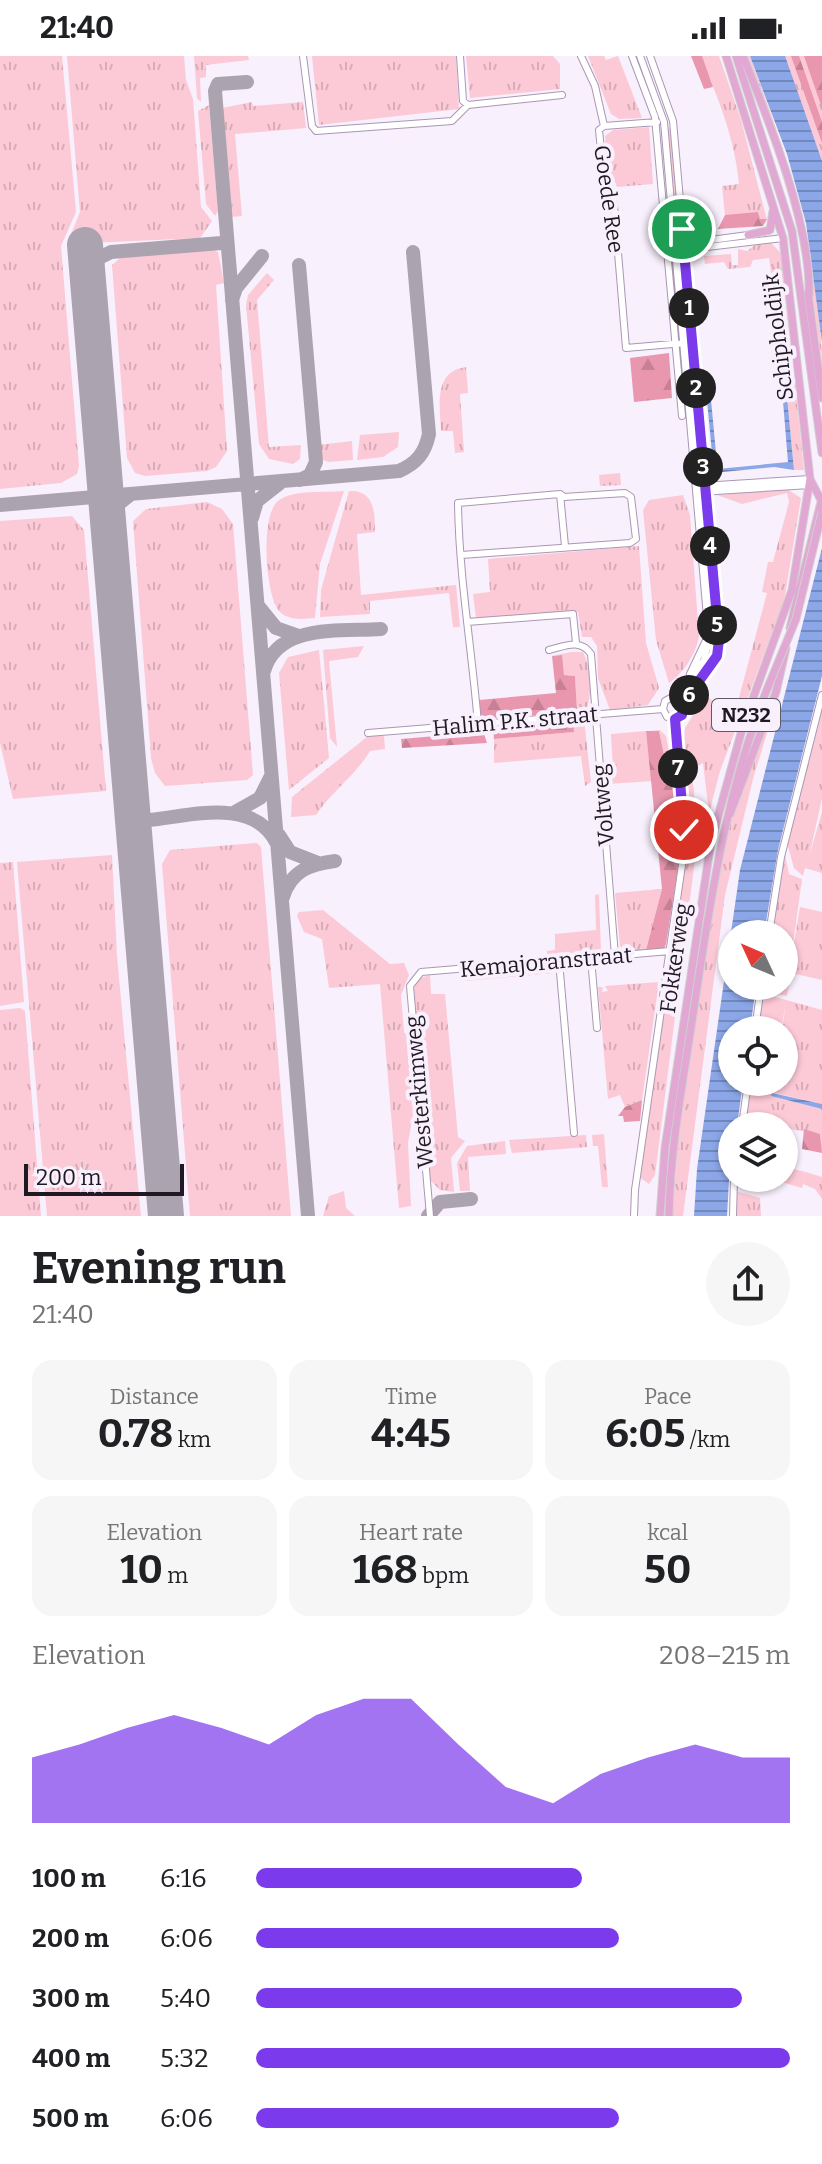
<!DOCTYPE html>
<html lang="en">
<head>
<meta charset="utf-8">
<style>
	:root { --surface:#fff; --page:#f6f6f6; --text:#202124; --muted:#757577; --accent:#7c3aed }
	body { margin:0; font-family:Bitter,serif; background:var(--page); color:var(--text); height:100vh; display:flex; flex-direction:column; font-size:30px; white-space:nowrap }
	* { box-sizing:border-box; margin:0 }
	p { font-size:26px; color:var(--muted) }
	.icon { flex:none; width:44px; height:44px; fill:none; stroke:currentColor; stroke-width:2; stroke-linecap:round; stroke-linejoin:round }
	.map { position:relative; height:1160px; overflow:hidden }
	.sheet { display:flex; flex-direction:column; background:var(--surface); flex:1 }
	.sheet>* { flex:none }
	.needle { width:52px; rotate:314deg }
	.tools { position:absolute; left:718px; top:864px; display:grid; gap:16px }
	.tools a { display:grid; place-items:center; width:80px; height:80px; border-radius:50%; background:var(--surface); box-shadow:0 2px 6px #0004; font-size:40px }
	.scale { position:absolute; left:24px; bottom:20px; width:160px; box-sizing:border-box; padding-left:8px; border:4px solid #201823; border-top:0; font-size:22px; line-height:28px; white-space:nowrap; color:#201823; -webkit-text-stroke:6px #f8f0fc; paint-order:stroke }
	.pin { position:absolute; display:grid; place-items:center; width:68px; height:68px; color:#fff; margin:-34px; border:4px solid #fff; border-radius:50%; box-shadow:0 2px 8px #0007 }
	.km { position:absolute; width:40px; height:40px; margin:-20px; border-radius:50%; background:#222; color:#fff; font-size:22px; line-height:40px; text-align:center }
	.round { display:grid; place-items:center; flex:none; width:84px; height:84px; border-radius:42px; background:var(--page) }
	.headline { display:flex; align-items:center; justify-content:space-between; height:136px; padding:0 32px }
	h1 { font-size:44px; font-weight:700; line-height:60px }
	.figures { display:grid; grid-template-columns:repeat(3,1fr); gap:12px; height:136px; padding:8px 32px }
	.figures div { display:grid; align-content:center; border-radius:20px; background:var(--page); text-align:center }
	.figures b { font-size:40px; font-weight:700 }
	.figures small { font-size:22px; font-weight:400 }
	.figures p { font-size:22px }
	.chart { height:224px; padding:16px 32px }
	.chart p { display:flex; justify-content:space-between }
	.chart svg { width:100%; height:144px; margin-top:8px; fill:var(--accent); opacity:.7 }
	ul { padding:0 32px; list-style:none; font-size:26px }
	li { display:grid; grid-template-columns:128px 96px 1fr; align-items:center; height:60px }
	li i { height:20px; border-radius:10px; background:var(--accent) }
	.status { display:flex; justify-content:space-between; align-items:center; height:56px; padding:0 40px; background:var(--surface); direction:ltr }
	.status svg { height:22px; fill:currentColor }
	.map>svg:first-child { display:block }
</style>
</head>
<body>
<div class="status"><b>21:40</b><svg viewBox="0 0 49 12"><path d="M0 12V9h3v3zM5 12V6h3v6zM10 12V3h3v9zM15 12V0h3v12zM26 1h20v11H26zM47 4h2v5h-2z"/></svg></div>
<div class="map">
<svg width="822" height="1160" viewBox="0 0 822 1160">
	<defs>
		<pattern id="grass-tufts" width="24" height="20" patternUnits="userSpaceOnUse" patternTransform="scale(2)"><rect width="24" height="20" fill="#fcc9d6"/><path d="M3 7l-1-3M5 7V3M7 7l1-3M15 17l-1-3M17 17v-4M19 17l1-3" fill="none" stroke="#d8acb7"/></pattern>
		<pattern id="forest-firs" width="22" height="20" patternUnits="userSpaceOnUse" patternTransform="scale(2)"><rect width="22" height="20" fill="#e897ae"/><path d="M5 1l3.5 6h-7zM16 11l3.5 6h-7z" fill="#c78195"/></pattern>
		<pattern id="water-rules" width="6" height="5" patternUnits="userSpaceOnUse" patternTransform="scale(2)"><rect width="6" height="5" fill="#8ca7e8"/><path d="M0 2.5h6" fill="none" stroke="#7287bc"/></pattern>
	</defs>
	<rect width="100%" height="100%" fill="#f8f0fc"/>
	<path fill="url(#grass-tufts)" d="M0 0H62L76 156 61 190 79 410 77 418 61 427 0 433Z
		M67 0H184L186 24 193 43 201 151 212 165 200 182 67 188 80 156Z
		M194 0H248L249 4 206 9V21L200 22 201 46 197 42Z
		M312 0H456L459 53 319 69Z
		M466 0H553L560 8V33L470 42Z
		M588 0H604L606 4 618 0 642 62 619 63 611 58Z
		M701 0H719L741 64 767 164 760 163 758 157 725 160 722 130 739 128C735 82 718 43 701 0Z
		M745 0H750C788 101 821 200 822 309L804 174Z
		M770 0H822V202Z
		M252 46 253 50 303 46 306 72 235 78 242 160 231 161 222 52Z
		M209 49 218 155 215 160 206 148 198 55Z
		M649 71 653 128 617 131 614 123 608 124 605 80 613 74Z
		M667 72 671 73 679 168 675 169Z
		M771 187 781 197 804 414H794L784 307 769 202 753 204 750 211 728 213 724 206 705 208 704 200 731 198 732 209H738V193L747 195 755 189Z
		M211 193 218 196 224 227 216 229 227 395 216 411 207 415 145 420 135 417 127 402 112 209 120 202Z
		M267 217 274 224 257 244 269 391 301 389 300 403 293 408 269 403 259 388 246 249 248 239Z
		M466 311 468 337 460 338 464 396 455 397 453 375H441C440 350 433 315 466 311Z
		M399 376 398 391 383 401 357 404 360 379Z
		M352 385 353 404 328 406 321 403 318 389Z
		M620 417 621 429 600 430 599 419Z
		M787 433 801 442 784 545 720 715 709 757 703 707 690 713 694 734 695 803 655 1119 649 1128 639 1121 685 808 681 711 685 672 694 658 700 637 713 645 737 649 767 537 762 536 768 506H773L789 446 787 437 742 448 717 439Z
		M344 435 320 508 315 562C303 563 290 565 280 556 265 541 260 459 278 445 293 433 325 437 344 435Z
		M349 435C374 434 375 455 375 476L357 478 361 539 456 529 460 571H453L449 537 370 545V558L320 561 321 534Z
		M683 439 690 459 699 580C697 596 683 618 669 627L656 584 643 454 649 444Z
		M207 446 222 453 233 468 253 719 247 724 165 730 155 717 151 702 133 465 146 453Z
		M72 460 84 474 106 735 13 743 0 687V465Z
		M639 490 646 587 659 632 648 649 610 654 598 622 597 590 591 581H582L578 556 476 562 473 538 490 536 488 503Z
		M364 590 358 601 329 605 337 691 330 682 323 594Z
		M319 594 329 702 289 734 279 617 288 601Z
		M571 596H583C591 612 593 638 586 655H577L575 620 564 619 561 599 552 600Z
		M776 648 753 723 725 839 683 1160H672L680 1065 714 838 731 764Z
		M822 649V742L809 801 822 756V817L805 812 803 820 794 812 787 787Z
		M584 663 591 726 585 730 581 700 494 707V683L573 676V665Z
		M660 674 666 680 673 716 667 714 659 675H650Z
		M646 675 652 725 608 728 613 713 611 678Z
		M368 680H384L385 693 370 695C356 719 331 736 316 759L291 761 292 741Z
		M257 787 261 791 291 1160H190L162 808 170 794Z
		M112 799 117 900 141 1160H47L17 806Z
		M785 799 789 818 802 823 789 917 800 851 822 856V924L791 917 787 940 767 936 764 930H784V878H771Z
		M13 806 24 946 0 950V807Z
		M662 833 646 894 625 895 620 890 615 837Z
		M599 838 601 896 547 898V895L555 894V878L596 874 595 839Z
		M323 854 390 908 404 907 409 919 401 939 404 977 411 978 417 1035 408 1087 411 1150 399 1152 380 928 329 932 322 883 304 876 297 860 299 856Z
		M556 909 554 917 465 925 464 916Z
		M430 919 431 938H445L458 1081 465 1085 451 1102 454 1136 440 1134 430 1124 414 932 420 922Z
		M659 926 642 1044 625 1051 620 1039 608 1043 598 931H603L602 936 608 935 605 930Z
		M768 939 822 954V1048L775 1037 771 1040 822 1053V1095L820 1078 770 1070 772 1053 768 1070H745L750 1026H784L782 974 786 946 781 974H757L762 942Z
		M20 952 25 955 41 1160H0V954Z
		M604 1078 608 1131H602L598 1090H593L592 1079Z
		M586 1079 587 1091 512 1097 509 1084Z
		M505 1085 506 1098 468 1101 470 1135H460L457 1107 467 1090Z
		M806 1116 822 1121V1143L815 1133 803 1128Z
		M737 1122H766L764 1131 759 1134 741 1130Z
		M344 1135 346 1152 355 1160H323L329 1140Z
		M736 1135 760 1142 761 1160H735Z"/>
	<path fill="url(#forest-firs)" d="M691 0H702L713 31 704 33Z
		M791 0H799L822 66V87Z
		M804 0H822V52Z
		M758 156 760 163H767L763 170 718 173 725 159Z
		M669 297 672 342 634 346 630 302Z
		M562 599 564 619 575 620 577 655 480 664 479 644 556 637 552 600Z
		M573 665 574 676 494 683 493 673Z
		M482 672 487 687 402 692 401 683 471 677 470 673Z
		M646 675H659L667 713 673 716 679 807 666 888 664 893 646 894 662 833Z
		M642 1044 640 1065 624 1066 623 1060H618L625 1051Z
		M804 1073 820 1078 822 1097 802 1093Z"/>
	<path fill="#fcc9d6" d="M784 1111 806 1116 802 1132 771 1123 784 1122Z"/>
	<path fill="url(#water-rules)" d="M750 0H785L822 105V286L806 167 787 98Z
		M785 320 794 414 774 411 713 417V402H716L718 413 788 406 781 321Z
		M709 322 716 397H712L705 323Z
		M822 492V620L778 794 764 878H732V930H756L750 974H732V1026H743L737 1070H732L727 1160H694L697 1113 740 814Z
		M772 1037 822 1048V1053L771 1040Z"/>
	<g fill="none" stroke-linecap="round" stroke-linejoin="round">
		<path stroke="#aba3af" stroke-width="14" d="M247 26 218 28 215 35 308 1160
			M299 209 316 406 310 419 300 424
			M88 219 97 203 111 196 221 187
			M232 244 236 232 262 200
			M0 449 399 415C417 407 425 397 429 378L413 196
			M252 462 257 445 280 427
			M108 467 116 450 131 438
			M259 551 276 572 299 580
			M264 615C278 567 340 576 381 573
			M132 748 139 760 149 764
			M235 756 260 742 270 722
			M279 779 290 796 318 807
			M134 782 139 769 149 764C190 760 253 741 276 786
			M283 841C291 815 310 808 335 805
			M428 1160 440 1146 471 1143"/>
		<path stroke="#aba3af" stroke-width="36" d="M85 189 166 1160"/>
		<g stroke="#aa97b4" stroke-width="8">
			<path id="minor" d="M303 0 312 70 316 75 452 65 468 49 562 39
				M460 0 463 45 468 49
				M581 0 595 30 604 70 599 74 604 125 614 149 626 292 684 287
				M632 0 655 61 682 360
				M640 0 664 66 709 584 704 604 683 635 665 645 663 653
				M650 0 673 65 719 584 714 605 684 646
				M604 70 657 66
				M681 188 748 179
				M682 194 783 182
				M702 430 810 423
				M700 436 810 429
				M560 438 565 490
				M461 499 630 487 636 483 631 441 625 437 564 441 560 438 458 447C459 521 472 594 478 668
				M467 566 573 558 576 587
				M549 594C565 590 580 582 591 598L615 900
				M690 618 709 578
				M663 653 667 661 679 662 684 656V646
				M368 677 663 653
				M769 878 781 801 822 639
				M591 902 597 972
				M559 905 574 1077
				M755 974 761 930
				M742 1070 748 1026
				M430 1160 410 930 421 916 670 895
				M634 1160 635 1134 684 795 675 663
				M733 1160 734 1122"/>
		</g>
		<g stroke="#d2d1d3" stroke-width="9">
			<path id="major" d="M736 0 792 175 822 397
				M743 0C769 65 811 169 809 239
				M748 179 770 174 773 155
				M808 237 822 342
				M810 423 821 444
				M790 572 822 442
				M730 758 776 636 786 592
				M660 1160 665 1092 711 786 743 670 792 534 810 423 783 182 726 0
				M669 1160C670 1092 683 1026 693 959 710 845 726 733 770 626"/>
		</g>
		<use href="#minor" stroke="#fff" stroke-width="6"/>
		<use href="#major" stroke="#e0a8d2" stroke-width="7"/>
		<g stroke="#d2d1d3" stroke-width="9" stroke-linecap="butt">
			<path id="major-bridge" d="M770 626 796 563 822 456"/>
		</g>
		<use href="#major-bridge" stroke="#e0a8d2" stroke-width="7"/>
	</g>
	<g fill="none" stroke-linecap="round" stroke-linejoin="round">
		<g stroke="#fff" stroke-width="16">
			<path id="route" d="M682 173 719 584 717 600 684 646 682 659 675 663 684 774"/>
		</g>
		<use href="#route" stroke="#7c3aed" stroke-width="10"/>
	</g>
	<g text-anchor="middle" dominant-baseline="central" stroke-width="8" stroke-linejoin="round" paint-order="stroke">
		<rect fill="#f8f0fc" stroke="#615964" stroke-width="2" x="712" y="643" width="68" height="32" rx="6"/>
		<g font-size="20" font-weight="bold" fill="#201823">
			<text x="746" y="659">N232</text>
		</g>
		<g font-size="22" fill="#201823" stroke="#f8f0fc">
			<text transform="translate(609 143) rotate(82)">Goede Ree</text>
			<text transform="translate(778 281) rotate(-97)">Schipholdijk</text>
			<text transform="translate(515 665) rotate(-5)">Halim P.K. straat</text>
			<text transform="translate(603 749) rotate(-95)">Voltweg</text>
			<text transform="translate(675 902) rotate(-82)">Fokkerweg</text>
			<text transform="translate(546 906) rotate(-5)">Kemajoranstraat</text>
			<text transform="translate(419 1036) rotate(-95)">Westerkimweg</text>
		</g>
	</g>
</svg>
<div class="tools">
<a><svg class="needle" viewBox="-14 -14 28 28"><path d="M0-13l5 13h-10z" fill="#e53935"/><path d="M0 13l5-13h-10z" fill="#757577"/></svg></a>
<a><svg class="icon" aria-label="locate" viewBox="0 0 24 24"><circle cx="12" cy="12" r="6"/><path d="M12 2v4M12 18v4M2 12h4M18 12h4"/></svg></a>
<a><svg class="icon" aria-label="layers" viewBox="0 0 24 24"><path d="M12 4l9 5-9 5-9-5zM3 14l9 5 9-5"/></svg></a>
</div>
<div class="scale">200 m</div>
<div class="pin" style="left:682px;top:173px;background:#1e9e55"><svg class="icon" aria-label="arrive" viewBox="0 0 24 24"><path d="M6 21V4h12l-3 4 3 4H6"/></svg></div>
<div class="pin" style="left:684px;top:774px;background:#d93025"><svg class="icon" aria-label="check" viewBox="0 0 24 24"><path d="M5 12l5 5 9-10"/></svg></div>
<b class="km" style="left:689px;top:252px">1</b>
<b class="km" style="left:696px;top:332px">2</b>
<b class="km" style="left:703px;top:411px">3</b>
<b class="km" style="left:710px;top:490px">4</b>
<b class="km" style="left:717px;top:569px">5</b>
<b class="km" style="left:689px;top:639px">6</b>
<b class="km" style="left:678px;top:712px">7</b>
</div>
<section class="sheet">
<div class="headline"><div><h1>Evening run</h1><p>21:40</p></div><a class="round"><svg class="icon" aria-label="share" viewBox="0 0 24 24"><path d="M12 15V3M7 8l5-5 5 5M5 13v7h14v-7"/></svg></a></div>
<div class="figures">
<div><p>Distance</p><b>0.78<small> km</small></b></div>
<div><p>Time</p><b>4:45</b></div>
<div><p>Pace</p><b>6:05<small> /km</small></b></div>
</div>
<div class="figures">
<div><p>Elevation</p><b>10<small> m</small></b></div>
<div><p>Heart rate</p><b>168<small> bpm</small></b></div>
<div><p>kcal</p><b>50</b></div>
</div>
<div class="chart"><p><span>Elevation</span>208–215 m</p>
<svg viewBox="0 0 160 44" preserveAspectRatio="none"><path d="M0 44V24L10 20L20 15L30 11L40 15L50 20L60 11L70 6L80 6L90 20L100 33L110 38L120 29L130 24L140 20L150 24L160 24V44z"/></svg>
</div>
<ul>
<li><b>100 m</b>6:16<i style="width:61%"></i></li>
<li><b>200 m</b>6:06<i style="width:68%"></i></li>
<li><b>300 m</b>5:40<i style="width:91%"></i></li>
<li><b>400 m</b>5:32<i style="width:100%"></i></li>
<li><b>500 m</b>6:06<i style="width:68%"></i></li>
</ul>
</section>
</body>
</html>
